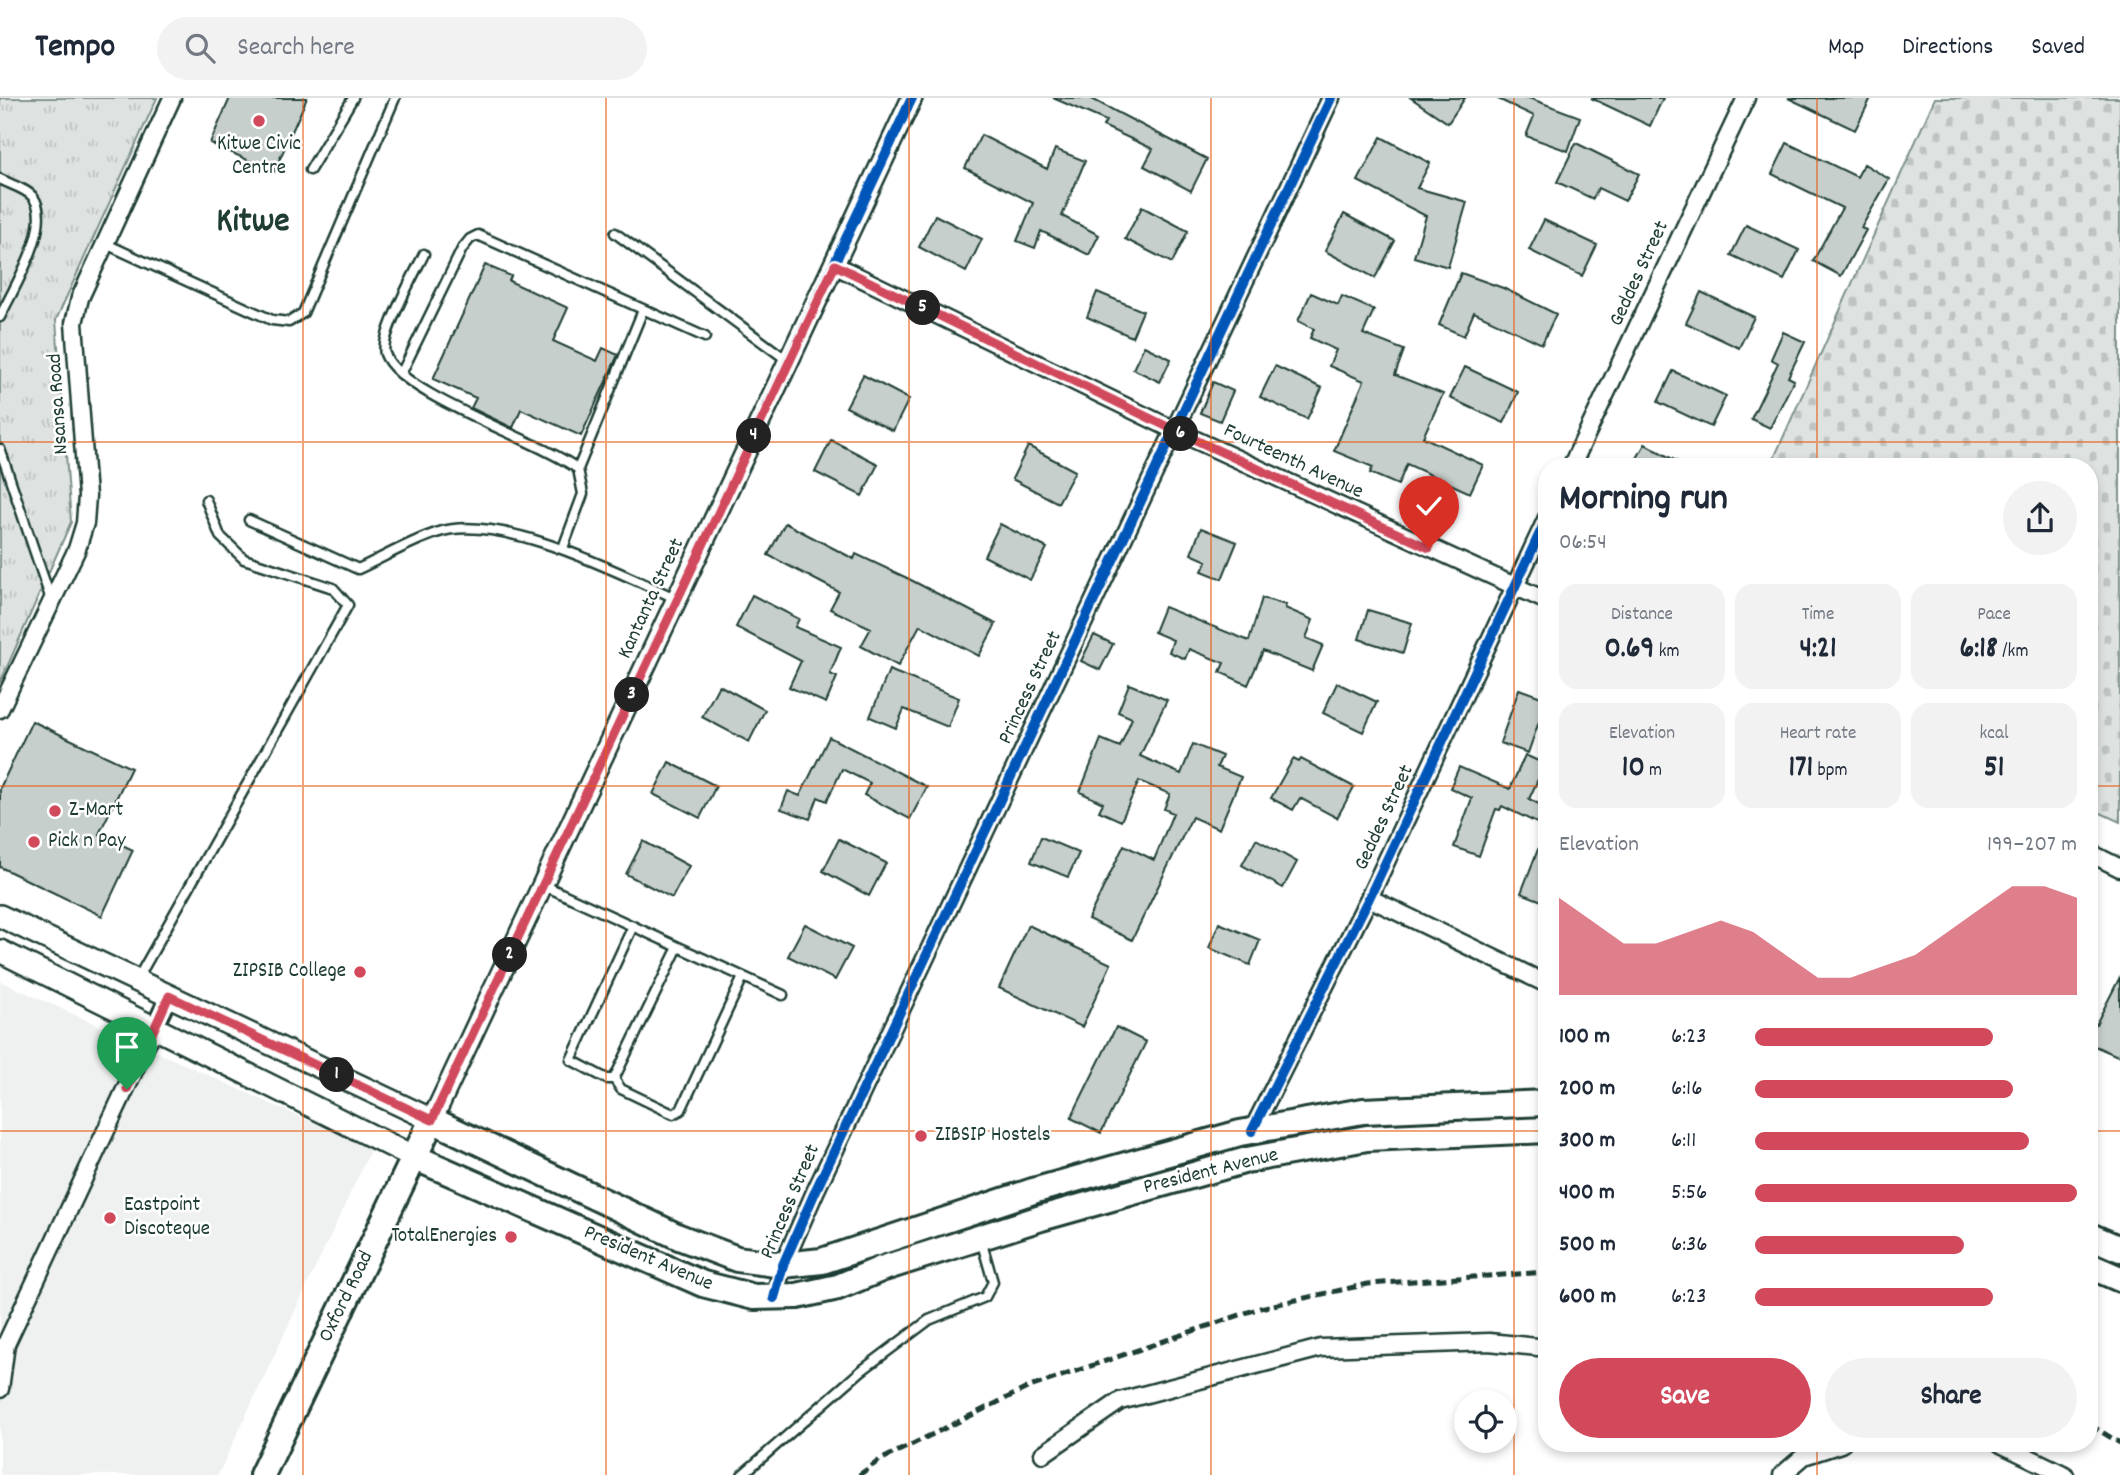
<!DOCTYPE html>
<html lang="en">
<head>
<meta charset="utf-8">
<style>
	:root { --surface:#fff; --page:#f2f2f3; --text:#1f2937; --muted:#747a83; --line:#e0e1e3; --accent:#d1495b }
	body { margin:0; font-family:Dekko,sans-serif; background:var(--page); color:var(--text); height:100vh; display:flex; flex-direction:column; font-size:26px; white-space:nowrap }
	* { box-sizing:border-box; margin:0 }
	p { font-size:23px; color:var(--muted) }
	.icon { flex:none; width:38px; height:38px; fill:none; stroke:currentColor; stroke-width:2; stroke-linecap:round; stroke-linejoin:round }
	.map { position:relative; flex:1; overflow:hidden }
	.panel { position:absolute; left:1538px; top:360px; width:560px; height:994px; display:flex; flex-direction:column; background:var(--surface); border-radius:28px; box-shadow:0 4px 10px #0003 }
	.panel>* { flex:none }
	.fabs { position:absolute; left:1454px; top:1292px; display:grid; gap:14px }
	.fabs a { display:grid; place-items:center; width:63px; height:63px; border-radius:50%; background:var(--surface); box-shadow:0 4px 10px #0003; font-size:35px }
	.pin { position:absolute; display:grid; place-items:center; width:60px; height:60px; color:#fff; margin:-72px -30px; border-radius:50% 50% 50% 0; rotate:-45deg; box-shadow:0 0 7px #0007 }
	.pin .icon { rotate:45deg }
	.km { position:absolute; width:35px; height:35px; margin:-18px; border-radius:50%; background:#222; color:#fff; font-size:19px; line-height:35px; text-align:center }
	.round { display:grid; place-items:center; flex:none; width:74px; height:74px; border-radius:37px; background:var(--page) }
	.summary { display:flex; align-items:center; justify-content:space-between; height:119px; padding:0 21px }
	h1 { font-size:38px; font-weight:700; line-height:52px }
	.figures { display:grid; grid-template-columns:repeat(3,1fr); gap:10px; height:119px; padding:7px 21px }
	.figures div { display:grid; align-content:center; border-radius:18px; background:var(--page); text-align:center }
	.figures b { font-size:30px; font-weight:700 }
	.figures small { font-size:19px; font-weight:400 }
	.figures p { font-size:19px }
	.chart { height:196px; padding:14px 21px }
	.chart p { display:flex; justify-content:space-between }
	.chart svg { width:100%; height:126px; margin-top:7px; fill:var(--accent); opacity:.7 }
	.cta { display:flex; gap:14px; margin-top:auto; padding:14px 21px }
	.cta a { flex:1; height:80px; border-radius:42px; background:var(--accent); color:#fff; font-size:28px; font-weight:700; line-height:80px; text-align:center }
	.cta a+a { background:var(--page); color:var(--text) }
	ul { padding:0 21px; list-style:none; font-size:23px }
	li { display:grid; grid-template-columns:112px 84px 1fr; align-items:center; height:52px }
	li i { height:18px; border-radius:9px; background:var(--accent) }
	header { display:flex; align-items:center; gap:42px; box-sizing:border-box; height:98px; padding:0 35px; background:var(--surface); border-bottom:2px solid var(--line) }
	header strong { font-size:33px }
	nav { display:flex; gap:38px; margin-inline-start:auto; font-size:24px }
	.search { width:490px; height:63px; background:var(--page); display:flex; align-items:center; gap:18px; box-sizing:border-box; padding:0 24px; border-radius:38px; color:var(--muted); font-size:26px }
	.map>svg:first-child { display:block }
</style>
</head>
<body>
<header>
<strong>Tempo</strong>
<div class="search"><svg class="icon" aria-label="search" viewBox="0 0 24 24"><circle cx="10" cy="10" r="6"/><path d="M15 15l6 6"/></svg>Search here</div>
<nav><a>Map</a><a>Directions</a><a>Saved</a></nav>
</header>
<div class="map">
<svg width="2120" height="1377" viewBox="0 0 2120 1377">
	<defs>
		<pattern id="cemetery-stones" width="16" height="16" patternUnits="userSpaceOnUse" patternTransform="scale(1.75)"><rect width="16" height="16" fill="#dee3e2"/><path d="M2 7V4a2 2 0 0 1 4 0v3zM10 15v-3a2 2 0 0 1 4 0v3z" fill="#bec4c2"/></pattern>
		<pattern id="park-tufts" width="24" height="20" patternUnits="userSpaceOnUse" patternTransform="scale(1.75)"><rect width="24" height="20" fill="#dee3e2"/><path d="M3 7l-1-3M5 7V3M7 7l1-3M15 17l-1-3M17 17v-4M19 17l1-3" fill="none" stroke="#bec4c2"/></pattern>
	</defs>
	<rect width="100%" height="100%" fill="#fff"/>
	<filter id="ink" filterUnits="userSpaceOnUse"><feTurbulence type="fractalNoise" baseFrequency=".0143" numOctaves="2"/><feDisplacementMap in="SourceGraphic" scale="14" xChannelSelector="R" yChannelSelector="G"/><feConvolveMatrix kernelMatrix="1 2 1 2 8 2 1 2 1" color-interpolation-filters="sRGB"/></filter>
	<g filter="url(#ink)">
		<path fill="#eef1f0" d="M0 883 371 1051 218 1377H0Z"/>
		<path fill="url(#cemetery-stones)" stroke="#7e908b" stroke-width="2" d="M1935 0H2120V724L2090 710V369H1770Z"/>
		<path fill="url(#park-tufts)" stroke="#7e908b" stroke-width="2" d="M0 0H157L56 222 71 424 0 585Z"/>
		<path fill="#c7cfcc" stroke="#1f3d34" stroke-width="2" d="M230 0H307L274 74 210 45Z
			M1053 0H1090L1207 61 1191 93 1144 68 1153 51 1103 28 1106 23Z
			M1411 0H1465L1448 25Z
			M1496 0H1529L1580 19 1568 53 1526 38 1534 18Z
			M1591 0H1663L1650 28Z
			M1788 0H1871L1855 32Z
			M981 37 1047 71 1055 51 1085 63 1062 118 1099 137 1089 157 1041 133 1035 150 1017 143 1033 105 965 70Z
			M1381 39 1430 65 1417 90 1467 104 1448 169 1414 159 1426 118 1358 83Z
			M1576 45 1639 76 1625 103 1598 90 1593 101 1557 84Z
			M1787 45 1857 79 1864 66 1889 81 1861 130 1866 132 1841 178 1813 163 1842 110 1772 76Z
			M1142 109 1188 133 1172 165 1125 141Z
			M1344 116 1395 143 1375 180 1325 153Z
			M935 117 982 141 966 174 919 149Z
			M1544 122 1597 147 1582 178 1529 152Z
			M1746 127 1799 152 1784 182 1731 157Z
			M485 167 511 178 509 183 568 210 553 243 597 263 603 250 618 257 581 338 521 311 513 330 471 310 476 300 433 281Z
			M1461 175 1503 190 1556 216 1542 246 1474 214 1464 238 1439 227Z
			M1097 194 1143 213 1132 239 1087 219Z
			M1701 194 1754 219 1739 250 1686 225Z
			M1311 195 1338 207 1342 198 1374 212 1363 236 1404 252 1395 277 1443 296 1423 339 1483 367 1470 395 1407 366 1398 387 1370 375 1373 369 1334 353 1364 283 1329 268 1336 252 1310 240 1314 231 1298 223Z
			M1783 234 1805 244 1788 279 1794 282 1770 330 1751 321 1778 265 1771 261Z
			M1144 248 1171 261 1160 284 1133 271Z
			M1275 268 1322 290 1307 321 1260 299Z
			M1465 269 1518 294 1504 325 1450 300Z
			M1673 273 1726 298 1711 329 1658 304Z
			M863 277 909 301 893 333 846 309Z
			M1213 284 1233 293 1220 323 1200 315Z
			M831 342 878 366 862 398 815 374Z
			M1645 346 1687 369H1632Z
			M1028 348 1075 373 1058 405 1012 381Z
			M785 425 854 461 856 456 907 480 996 526 979 558 920 527 898 568 861 548 871 530 830 511 839 494 768 457Z
			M1000 426 1047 450 1030 482 984 458Z
			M1201 430 1237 444 1222 481 1202 473 1207 463 1191 456Z
			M752 497 799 521 795 529 841 549 830 576 837 579 826 605 789 589 801 563 736 529Z
			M1262 500 1286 507 1285 510 1313 522 1306 540 1323 547 1312 573 1263 553 1248 587 1220 574 1224 565 1189 551 1185 561 1169 554 1173 542 1154 534 1164 509 1249 543Z
			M1368 512 1412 525 1403 555 1359 541Z
			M1094 537 1113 546 1100 572 1081 563Z
			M889 572 959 600 948 629 904 611 896 630 870 619Z
			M1337 585 1377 604 1363 634 1323 615Z
			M1129 586 1167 602 1140 658 1181 676 1193 646 1222 658 1217 669 1241 679 1219 731 1192 719 1132 842 1088 821 1124 747 1154 762 1173 715 1164 711 1170 696 1139 683 1121 723 1099 713 1103 705 1080 694 1101 641 1120 649 1132 620 1118 614Z
			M719 587 765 612 749 644 702 619Z
			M1519 591 1547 601 1528 655 1500 645Z
			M32 623 131 670 99 736 133 752 102 818 0 769V690Z
			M829 639 927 689 910 721 864 697 870 685 842 671 827 703 818 699 810 721 781 711 788 693 800 698Z
			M1525 657 1545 666 1529 701 1547 710V730L1502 708 1500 712 1496 711 1479 758 1454 749 1472 700 1450 690 1459 669 1510 691Z
			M1293 661 1299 664 1301 661 1354 689 1337 720 1300 700 1293 712 1271 700Z
			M669 664 716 688 700 720 653 696Z
			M1546 731H1547V805L1521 795Z
			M1041 739 1079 755 1068 779 1031 764Z
			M839 741 886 765 869 798 823 773Z
			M1256 741 1297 764 1283 790 1242 767Z
			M643 743 689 768 672 800 626 776Z
			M1219 825 1260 842 1250 867 1209 850Z
			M805 826 852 850 835 882 788 858Z
			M1028 827 1111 866 1082 929 999 890Z
			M2120 879V959L2090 946V924L2096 926Z
			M1116 929 1146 944 1101 1035 1071 1020Z"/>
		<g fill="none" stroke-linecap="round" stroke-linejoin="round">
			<g stroke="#1f3d34" stroke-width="13">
				<path id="service" d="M310 72 353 0
					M0 81C9 86 27 91 33 99 54 126 13 191 0 219
					M615 135 787 262
					M106 146 272 222 289 224 303 215 395 0
					M424 156C415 175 379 239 385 256 400 297 539 342 578 371L583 396 563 450
					M401 276 462 151 470 141 478 137 705 239
					M0 351 51 502
					M578 371 643 212
					M249 422 358 471C384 459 409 444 436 435 499 413 617 474 675 500
					M543 787 783 897
					M633 828 571 962 607 981H614L621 991 673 1016 681 1012 743 879
					M138 880 348 507 333 490 244 461 220 438 206 402
					M614 981 678 849
					M742 1377 861 1273 929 1222 985 1199 993 1184 981 1142"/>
			</g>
			<g stroke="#1f3d34" stroke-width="21">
				<path id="minor" d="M834 167 1174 332 1547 503
					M1571 369 1746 0
					M0 611 77 451 85 425 87 398 74 225 80 200 172 0
					M2090 755 2120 770
					M1369 800 1547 886
					M1252 1033 1369 800 1547 420
					M774 1200 783 1167 815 1094 1331 0
					M0 1291 6 1246 169 898
					M2001 1346 2065 1377
					M1043 1356 1120 1303 1321 1250 1489 1244 1547 1250
					M1782 1377 1804 1358 1841 1346"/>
			</g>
			<g stroke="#1f3d34" stroke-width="24">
				<path id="tertiary" d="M432 1022 912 0"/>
			</g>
			<g stroke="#1f3d34" stroke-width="26">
				<path id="secondary" d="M0 818 432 1022
					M0 853 414 1059"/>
			</g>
			<g stroke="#1f3d34" stroke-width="30">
				<path id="trunk" d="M414 1059 703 1186 754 1199 797 1198 838 1189 881 1171 1041 1120 1247 1062 1367 1040 1547 1032
					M2090 1138 2120 1151
					M2090 1168 2120 1181
					M262 1377 432 1022 679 1139 737 1161 783 1167 822 1163 1033 1093 1240 1035 1363 1013 1547 1005"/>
			</g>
			<use href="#service" stroke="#fff" stroke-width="8"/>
			<use href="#minor" stroke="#fff" stroke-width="16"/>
			<use href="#tertiary" stroke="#fff" stroke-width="19"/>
			<use href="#secondary" stroke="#fff" stroke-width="21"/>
			<use href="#trunk" stroke="#fff" stroke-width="24"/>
			<path stroke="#1f3d34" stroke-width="5" stroke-dasharray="10 5" stroke-linecap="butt" d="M2090 1327 2120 1345
				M859 1377 880 1362 1027 1290 1260 1210 1368 1186 1547 1174"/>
			<g stroke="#fff" stroke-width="15">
				<path id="cycleway" d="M432 1022 912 0
					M1252 1033 1369 800 1547 420
					M774 1200 783 1167 815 1094 1331 0"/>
			</g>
			<use href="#cycleway" stroke="#0057b8" stroke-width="10"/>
		</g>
	</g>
	<g fill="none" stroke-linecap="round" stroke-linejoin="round" filter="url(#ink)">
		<g stroke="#fff" stroke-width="14">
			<path id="route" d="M127 991 169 898 432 1022 835 167 1174 332 1429 450"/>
		</g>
		<use href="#route" stroke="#d1495b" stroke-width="9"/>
	</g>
	<path fill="none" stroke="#e8590c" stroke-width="2" stroke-opacity="0.55" d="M303 0V1377M606 0V1377M909 0V1377M1211 0V1377M1514 0V1377M1817 0V369M0 344H2120M0 688H1547M2090 688H2120M0 1033H1547M2090 1033H2120M1817 1346V1377"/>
	<g fill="#d1495b" stroke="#fff" stroke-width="2.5">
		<circle cx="259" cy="23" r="7"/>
		<circle cx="55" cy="713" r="7"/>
		<circle cx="34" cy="744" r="7"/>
		<circle cx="360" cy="874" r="7"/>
		<circle cx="921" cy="1038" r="7"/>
		<circle cx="110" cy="1120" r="7"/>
		<circle cx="511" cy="1139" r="7"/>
	</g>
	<g text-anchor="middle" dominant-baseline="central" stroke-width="5" stroke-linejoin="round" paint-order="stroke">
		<g font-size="21" fill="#1f3d34" stroke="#fff" text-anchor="start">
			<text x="259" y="47" text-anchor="middle">Kitwe Civic<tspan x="259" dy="24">Centre</tspan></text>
			<text x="69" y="713">Z-Mart</text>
			<text x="48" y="744">Pick n Pay</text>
			<text x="346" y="874" text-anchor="end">ZIPSIB College</text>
			<text x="935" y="1038">ZIBSIP Hostels</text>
			<text x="124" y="1108">Eastpoint<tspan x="124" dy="24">Discoteque</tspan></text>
			<text x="497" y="1139" text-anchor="end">TotalEnergies</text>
		</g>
		<g font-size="21" fill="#1f3d34" stroke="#fff">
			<text transform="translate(1640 176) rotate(-65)">Geddes Street</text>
			<text transform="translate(59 306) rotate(-94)">Nsansa Road</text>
			<text transform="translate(1293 364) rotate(25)">Fourteenth Avenue</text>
			<text transform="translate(652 501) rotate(-65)">Kantanta Street</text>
			<text transform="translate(1031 590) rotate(-65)">Princess Street</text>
			<text transform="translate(1385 720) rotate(-65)">Geddes Street</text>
			<text transform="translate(1211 1074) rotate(-14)">President Avenue</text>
			<text transform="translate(791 1104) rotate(-67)">Princess Street</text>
			<text transform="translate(648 1161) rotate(23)">President Avenue</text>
			<text transform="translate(347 1199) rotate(-64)">Oxford Road</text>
		</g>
		<g font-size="35" font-weight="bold" fill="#1f3d34" stroke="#fff">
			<text x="253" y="125">Kitwe</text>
		</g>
	</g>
</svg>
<div class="fabs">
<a><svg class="icon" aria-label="locate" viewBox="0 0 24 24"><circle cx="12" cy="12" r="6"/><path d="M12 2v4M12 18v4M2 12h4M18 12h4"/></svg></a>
</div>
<div class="pin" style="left:127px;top:991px;background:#1e9e55"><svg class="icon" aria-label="arrive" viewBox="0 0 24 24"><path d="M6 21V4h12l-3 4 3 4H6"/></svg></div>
<div class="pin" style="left:1429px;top:450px;background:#d93025"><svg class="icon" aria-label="check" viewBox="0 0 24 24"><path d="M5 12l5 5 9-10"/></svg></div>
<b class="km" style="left:337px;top:977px">1</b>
<b class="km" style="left:510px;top:857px">2</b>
<b class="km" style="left:632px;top:597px">3</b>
<b class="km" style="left:754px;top:338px">4</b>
<b class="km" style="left:923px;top:210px">5</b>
<b class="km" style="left:1181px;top:336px">6</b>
<section class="panel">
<div class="summary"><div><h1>Morning run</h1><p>06:54</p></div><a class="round"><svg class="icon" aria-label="share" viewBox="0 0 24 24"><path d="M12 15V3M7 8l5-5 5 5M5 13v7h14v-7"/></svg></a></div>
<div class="figures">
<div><p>Distance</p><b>0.69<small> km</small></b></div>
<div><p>Time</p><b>4:21</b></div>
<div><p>Pace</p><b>6:18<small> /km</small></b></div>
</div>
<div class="figures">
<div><p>Elevation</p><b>10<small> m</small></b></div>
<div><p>Heart rate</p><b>171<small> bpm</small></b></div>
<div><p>kcal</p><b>51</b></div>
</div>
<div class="chart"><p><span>Elevation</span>199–207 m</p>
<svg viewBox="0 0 160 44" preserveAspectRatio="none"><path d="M0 44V10L10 18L20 26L30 26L40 22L50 18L60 22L70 30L80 38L90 38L100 34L110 30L120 22L130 14L140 6L150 6L160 10V44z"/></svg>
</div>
<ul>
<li><b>100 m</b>6:23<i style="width:74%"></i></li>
<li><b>200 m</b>6:16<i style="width:80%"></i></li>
<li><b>300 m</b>6:11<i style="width:85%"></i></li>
<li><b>400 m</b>5:56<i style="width:100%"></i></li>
<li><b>500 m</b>6:36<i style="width:65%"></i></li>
<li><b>600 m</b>6:23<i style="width:74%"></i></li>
</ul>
<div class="cta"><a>Save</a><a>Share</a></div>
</section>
</div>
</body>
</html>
